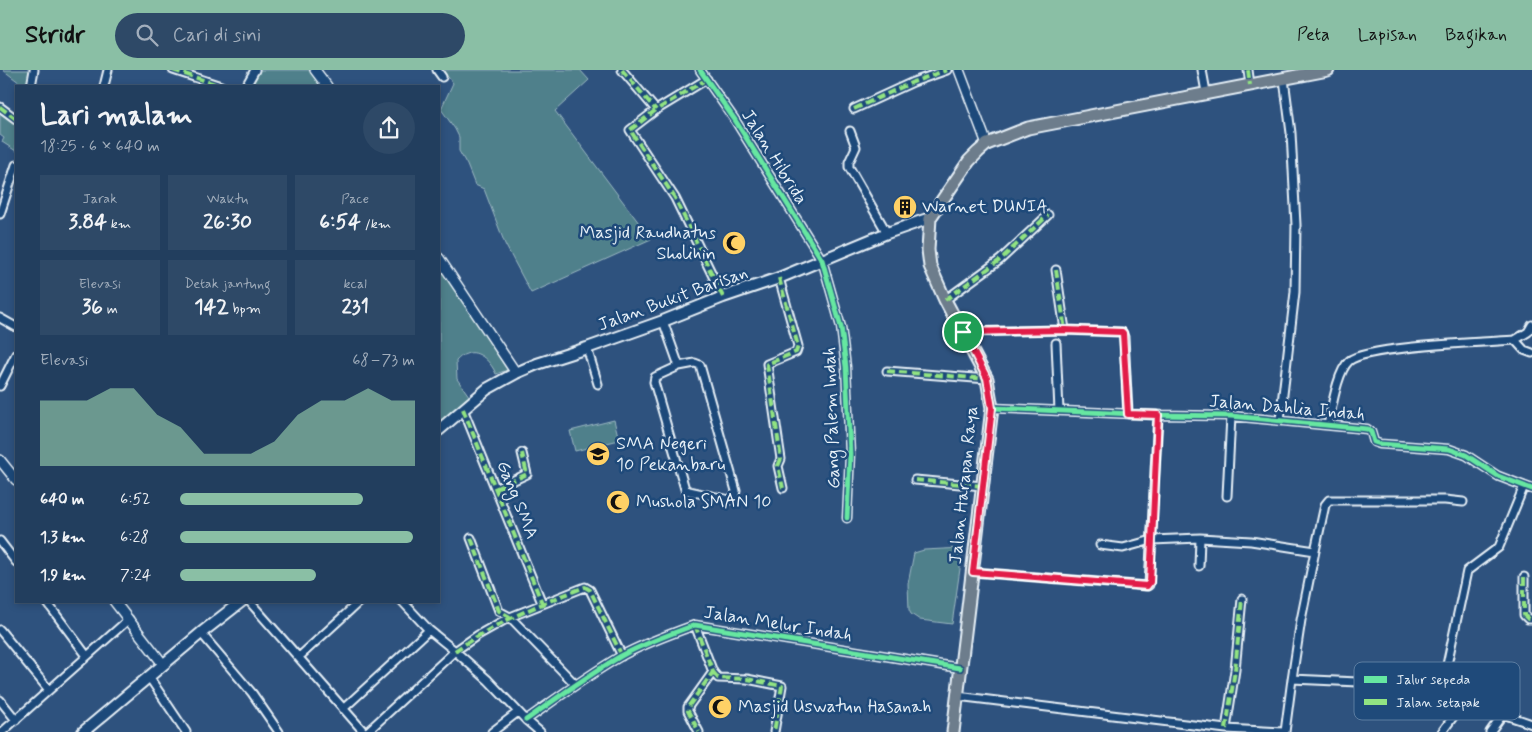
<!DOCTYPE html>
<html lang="id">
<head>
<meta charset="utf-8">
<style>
	:root { --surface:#223e5e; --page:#2e4967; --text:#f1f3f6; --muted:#a2aebc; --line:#3f5773; --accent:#8abfa5 }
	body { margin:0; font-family:Mynerve,sans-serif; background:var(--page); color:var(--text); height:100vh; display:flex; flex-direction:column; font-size:19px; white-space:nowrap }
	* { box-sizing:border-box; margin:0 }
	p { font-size:16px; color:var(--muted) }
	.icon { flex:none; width:28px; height:28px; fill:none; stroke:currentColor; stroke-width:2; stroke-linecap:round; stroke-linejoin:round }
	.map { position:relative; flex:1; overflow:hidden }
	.panel { position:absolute; left:15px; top:15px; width:425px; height:518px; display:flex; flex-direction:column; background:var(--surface); border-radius:0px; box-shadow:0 2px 8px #0003,0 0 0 1px var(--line) }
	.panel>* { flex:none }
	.pin { position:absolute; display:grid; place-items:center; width:42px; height:42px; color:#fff; margin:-21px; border:2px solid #fff; border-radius:50%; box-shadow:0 1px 5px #0007 }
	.round { display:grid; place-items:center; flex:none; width:52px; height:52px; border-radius:26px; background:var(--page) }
	.overview { display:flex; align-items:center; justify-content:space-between; height:85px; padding:0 25px }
	h1 { font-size:28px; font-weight:700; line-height:38px }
	.stats { display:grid; grid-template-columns:repeat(3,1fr); gap:8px; height:85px; padding:5px 25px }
	.stats div { display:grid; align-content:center; border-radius:0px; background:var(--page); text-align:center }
	.stats b { font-size:21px; font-weight:700 }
	.stats small { font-size:14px; font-weight:400 }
	.stats p { font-size:14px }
	.chart { height:140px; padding:10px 25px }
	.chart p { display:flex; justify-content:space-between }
	.chart svg { width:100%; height:90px; margin-top:5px; fill:var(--accent); opacity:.7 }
	ul { padding:0 25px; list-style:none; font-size:16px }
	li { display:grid; grid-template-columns:80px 60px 1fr; align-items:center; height:38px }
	li i { height:12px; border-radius:6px; background:var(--accent) }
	header { display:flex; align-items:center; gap:30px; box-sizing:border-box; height:70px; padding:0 25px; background:var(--accent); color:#111 }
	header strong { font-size:24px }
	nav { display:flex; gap:28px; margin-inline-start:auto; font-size:18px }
	.search { width:350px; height:45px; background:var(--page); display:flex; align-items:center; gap:12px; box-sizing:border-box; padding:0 18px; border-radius:28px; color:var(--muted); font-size:19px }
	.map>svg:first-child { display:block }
</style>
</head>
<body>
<header>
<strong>Stridr</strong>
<div class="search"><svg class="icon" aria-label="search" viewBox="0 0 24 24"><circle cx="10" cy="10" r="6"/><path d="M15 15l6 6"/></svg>Cari di sini</div>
<nav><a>Peta</a><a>Lapisan</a><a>Bagikan</a></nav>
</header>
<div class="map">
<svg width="1532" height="662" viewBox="0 0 1532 662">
	<rect width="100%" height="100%" fill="#2e527e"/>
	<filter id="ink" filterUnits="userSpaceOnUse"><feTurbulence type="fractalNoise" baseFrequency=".02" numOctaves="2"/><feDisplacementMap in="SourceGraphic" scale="10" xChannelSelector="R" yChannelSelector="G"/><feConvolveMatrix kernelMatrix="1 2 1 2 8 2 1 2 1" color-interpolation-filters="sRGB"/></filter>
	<g filter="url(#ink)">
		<path fill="#4f808b" stroke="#9cb8c2" d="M3 0H31L28 16H24Z
			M257 0H311L323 16H249Z
			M442 0H580L589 10 555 41 651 169 531 223 505 174 484 119 475 115 467 95 459 81V67L455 59 441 39 453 13Z
			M0 43 16 54V81L2 72 4 68 0 65Z
			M439 195 507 300 496 304C492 294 479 278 466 284 462 285 459 288 456 291L457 309 469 326 439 354Z
			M614 350 619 370 575 381 570 361Z
			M963 478 952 554 920 550 911 544 909 540 908 514 914 483 924 480Z"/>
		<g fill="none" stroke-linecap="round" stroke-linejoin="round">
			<g stroke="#e8f1f8" stroke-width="11">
				<path id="minor" d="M173 0 221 16
					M437 0 442 7
					M622 0 656 40
					M700 0 735 50 822 190 841 257 846 297 850 384 847 448
					M1202 0 1206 22
					M1248 0 1250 15
					M707 9 656 40 630 60 675 128 723 227
					M31 16 34 0
					M104 16 108 0
					M246 16 255 0
					M0 37 16 49
					M854 39 913 12 947 0
					M850 61 856 77 849 92V97L887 163
					M0 144 16 95
					M1056 200 1065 260
					M779 208 798 276 796 282 767 294 781 389 778 396 783 418
					M945 230 1000 190 1048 145
					M0 248 16 257
					M663 251 679 296
					M963 262 1065 260 1122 262 1124 267 1128 344
					M1515 270 1524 280 1532 283
					M1056 273 1059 341
					M587 278 598 314
					M695 293 700 295 736 421 735 425 730 430 689 421 685 419 654 312 655 307 679 296Z
					M887 301 987 309
					M0 316 16 284
					M992 338 1158 345 1231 346 1367 359 1371 362 1374 372 1380 374 1449 379 1466 385 1498 406 1532 419
					M463 339 542 533
					M1280 350 1295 222 1296 155 1291 63 1284 9
					M1328 355C1332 338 1337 302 1349 291 1366 276 1488 272 1515 270L1528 262 1532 255
					M915 410 983 416
					M497 418 527 404 522 383
					M1227 426 1231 346
					M471 468 499 541 510 547 575 614
					M0 471 16 492
					M1100 475 1123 478 1152 470 1200 468 1251 471 1315 481 1301 550 1292 609
					M1315 481 1325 435 1329 430H1445L1463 432
					M1199 496 1200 468
					M973 502 1147 516 1149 515 1158 345
					M1524 507V545L1528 549H1532
					M46 531 87 586
					M249 531 364 662
					M402 531 429 560 455 581 488 610 526 650 540 662
					M695 555 713 602 688 637V641L699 662
					M0 560 49 620
					M201 563 252 623 279 662
					M299 587 360 531
					M713 602 718 608 747 609 782 616 774 662
					M149 607 186 662
					M1441 623 1467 501 1499 477 1524 416
					M957 626 1226 659 1283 662
					M0 630 16 650
					M343 639 429 560
					M526 650C557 628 588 605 621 586 645 573 670 564 695 555L960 598
					M1226 659 1235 600 1242 529
					M2 662 129 549
					M367 662 455 581 478 565 510 547 585 517 590 520 622 586
					M492 662 518 642
					M1285 662 1292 609 1402 614 1441 623 1532 654
					M1442 662 1464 632
					M1490 662 1503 644"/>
			</g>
			<g stroke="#e8f1f8" stroke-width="12">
				<path id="tertiary" d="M315 0 327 16
					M959 0 987 74
					M439 188 516 303
					M0 390 16 410
					M114 531 163 594"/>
			</g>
			<g stroke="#e8f1f8" stroke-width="14">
				<path id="secondary" d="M439 360 487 319 516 303 537 294 587 278 663 251 723 227 779 208 887 163 930 148
					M83 662 201 563 242 531"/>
			</g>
			<g stroke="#e8f1f8" stroke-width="15">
				<path id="primary" d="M953 662 992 338 987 309 945 230 930 196 928 180 930 148 969 91 978 82 987 74 1028 58 1328 0"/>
			</g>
			<use href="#minor" stroke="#1f4a7a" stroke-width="7"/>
			<use href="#tertiary" stroke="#1f4a7a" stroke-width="9"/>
			<use href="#secondary" stroke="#1f4a7a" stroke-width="10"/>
			<use href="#primary" stroke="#6d7d8c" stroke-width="11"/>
			<path stroke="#91e382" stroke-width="4" stroke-dasharray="8 4" stroke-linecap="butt" d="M173 0 221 16
				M622 0 656 40
				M1248 0 1250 15
				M707 9 656 40 630 60 675 128 723 227
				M0 37 16 49
				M854 39 913 12 947 0
				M1056 200 1065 260
				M779 208 798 276 796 282 767 294 781 389 778 396 783 418
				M945 230 1000 190 1048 145
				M963 262 1065 260 1122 262
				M887 301 987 309
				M463 339 542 533
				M915 410 983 416
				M497 418 527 404 522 383
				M471 468 499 541 510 547
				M1524 507V545L1528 549H1532
				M695 555 713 602 688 637V641L699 662
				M455 581C496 552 538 535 585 517L590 520 622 586
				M713 602 718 608 747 609 782 616 774 662
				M1226 659 1235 600 1242 529"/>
			<g stroke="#1f4a7a" stroke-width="8">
				<path id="cycleway" d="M700 0 735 50 822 190 841 257 846 297 850 384 847 448
					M992 338 1158 345 1231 346 1367 359 1371 362 1374 372 1380 374 1449 379 1466 385 1498 406 1532 419
					M526 650C557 628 588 605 621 586 645 573 670 564 695 555L960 598"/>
			</g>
			<use href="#cycleway" stroke="#66e7a1" stroke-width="5"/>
		</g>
	</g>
	<g fill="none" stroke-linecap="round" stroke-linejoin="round" filter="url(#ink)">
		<g stroke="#fff" stroke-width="10">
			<path id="route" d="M1065 260 1122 262 1123 263 1128 344 1158 345 1150 512 1147 516 973 502 992 338 987 308 963 262Z"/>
		</g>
		<use href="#route" stroke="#e11d48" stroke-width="6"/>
	</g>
	<defs>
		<g id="building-disc" transform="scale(1.25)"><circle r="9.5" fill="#ffd166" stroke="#1f4a7a"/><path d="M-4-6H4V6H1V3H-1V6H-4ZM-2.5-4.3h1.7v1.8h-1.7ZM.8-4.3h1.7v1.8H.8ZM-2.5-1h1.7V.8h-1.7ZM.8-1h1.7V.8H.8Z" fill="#111"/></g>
		<g id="mosque-disc" transform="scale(1.25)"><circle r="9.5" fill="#ffd166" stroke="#1f4a7a"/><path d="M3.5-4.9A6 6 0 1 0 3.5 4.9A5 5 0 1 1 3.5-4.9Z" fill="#111"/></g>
		<g id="school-disc" transform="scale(1.25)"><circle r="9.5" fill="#ffd166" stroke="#1f4a7a"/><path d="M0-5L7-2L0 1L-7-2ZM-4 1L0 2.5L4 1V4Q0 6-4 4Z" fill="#111"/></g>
	</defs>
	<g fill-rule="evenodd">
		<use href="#building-disc" x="905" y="137"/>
		<use href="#mosque-disc" x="734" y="173"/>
		<use href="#school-disc" x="598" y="384"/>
		<use href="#mosque-disc" x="618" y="432"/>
		<use href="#mosque-disc" x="720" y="637"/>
	</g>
	<g text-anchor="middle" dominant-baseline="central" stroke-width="5" stroke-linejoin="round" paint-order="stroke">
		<g font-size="18" fill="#e8f1f8" stroke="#1f4a7a">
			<text transform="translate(774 87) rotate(58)">Jalan Hibrida</text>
			<text transform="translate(673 229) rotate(-20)">Jalan Bukit Barisan</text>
			<text transform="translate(1287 338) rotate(5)">Jalan Dahlia Indah</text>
			<text transform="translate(832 348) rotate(-92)">Gang Palem Indah</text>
			<text transform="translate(964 415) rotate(-84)">Jalan Harapan Raya</text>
			<text transform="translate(517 430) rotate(68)">Gang SMA</text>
			<text transform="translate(778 554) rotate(9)">Jalan Melur Indah</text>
		</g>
		<g font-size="18" fill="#e8f1f8" stroke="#1f4a7a" text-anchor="start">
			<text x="922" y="137">Warnet DUNIA</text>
			<text x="716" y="163" text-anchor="end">Masjid Raudhatus<tspan x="716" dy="21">Sholihin</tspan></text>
			<text x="616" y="374">SMA Negeri<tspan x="616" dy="21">10 Pekanbaru</tspan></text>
			<text x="636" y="432">Mushola SMAN 10</text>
			<text x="738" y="637">Masjid Uswatun Hasanah</text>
		</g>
	</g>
	<rect x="1354" y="592" width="166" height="58" rx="8" fill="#1f4a7a" stroke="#5b7ca0" stroke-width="1"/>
	<rect x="1364" y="606" width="23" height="7" fill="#66e7a1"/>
	<rect x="1364" y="629" width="23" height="6" fill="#91e382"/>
	<g font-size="14" fill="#e8f1f8">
		<text x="1396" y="614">Jalur sepeda</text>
		<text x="1396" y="637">Jalan setapak</text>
	</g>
</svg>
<div class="pin" style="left:963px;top:262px;background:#1e9e55"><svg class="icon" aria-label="arrive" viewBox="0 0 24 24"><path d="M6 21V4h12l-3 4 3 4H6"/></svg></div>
<section class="panel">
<div class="overview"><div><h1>Lari malam</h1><p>18:25 · 6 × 640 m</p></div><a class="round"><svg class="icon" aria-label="share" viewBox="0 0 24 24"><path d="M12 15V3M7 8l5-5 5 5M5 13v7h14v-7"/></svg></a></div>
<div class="stats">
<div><p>Jarak</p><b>3.84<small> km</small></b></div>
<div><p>Waktu</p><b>26:30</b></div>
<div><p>Pace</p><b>6:54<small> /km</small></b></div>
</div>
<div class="stats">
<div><p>Elevasi</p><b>36<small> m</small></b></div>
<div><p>Detak jantung</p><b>142<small> bpm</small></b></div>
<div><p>kcal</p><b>231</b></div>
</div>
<div class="chart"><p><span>Elevasi</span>68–73 m</p>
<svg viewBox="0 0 160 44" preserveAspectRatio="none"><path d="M0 44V12L10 12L20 12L30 6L40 6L50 19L60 25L70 38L80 38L90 38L100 32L110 19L120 12L130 12L140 6L150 12L160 12V44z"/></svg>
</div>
<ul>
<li><b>640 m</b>6:52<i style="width:78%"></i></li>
<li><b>1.3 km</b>6:28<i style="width:99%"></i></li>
<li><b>1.9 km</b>7:24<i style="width:58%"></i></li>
</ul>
</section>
</div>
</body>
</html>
